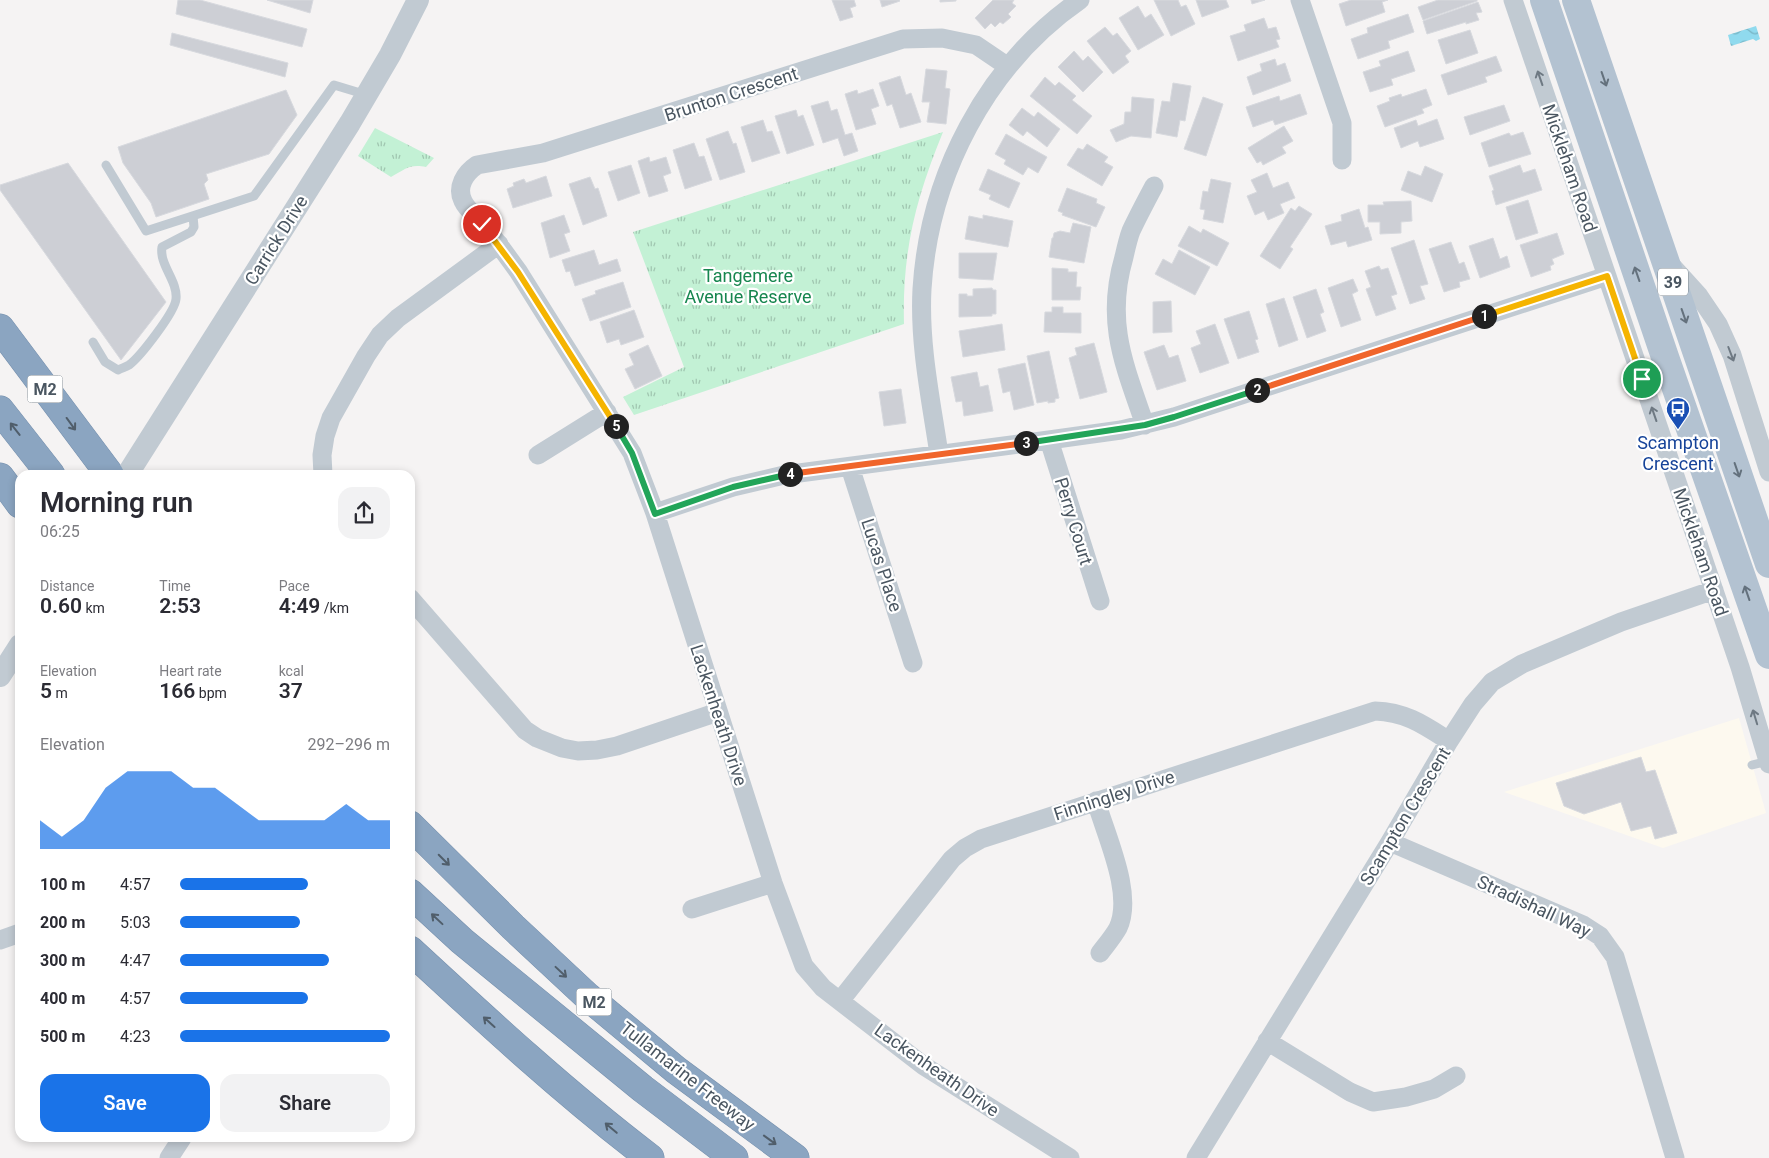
<!DOCTYPE html>
<html lang="en">
<head>
<meta charset="utf-8">
<style>
	:root { --surface:#fff; --page:#f2f2f3; --text:#2b2b33; --muted:#7c7c81; --accent:#1a73e8 }
	body { margin:0; font-family:Roboto,sans-serif; background:var(--page); color:var(--text); height:100vh; display:flex; flex-direction:column; font-size:19px; white-space:nowrap }
	* { box-sizing:border-box; margin:0 }
	p { font-size:16px; color:var(--muted) }
	.icon { flex:none; width:28px; height:28px; fill:none; stroke:currentColor; stroke-width:2; stroke-linecap:round; stroke-linejoin:round }
	.map { position:relative; flex:1; overflow:hidden }
	.side { position:absolute; left:15px; top:470px; width:400px; height:672px; display:flex; flex-direction:column; background:var(--surface); border-radius:15px; box-shadow:0 2px 8px #0003 }
	.side>* { flex:none }
	.pin { position:absolute; display:grid; place-items:center; width:42px; height:42px; color:#fff; margin:-21px; border:2px solid #fff; border-radius:50%; box-shadow:0 1px 5px #0007 }
	.km { position:absolute; width:25px; height:25px; margin:-12px; border-radius:50%; background:#222; color:#fff; font-size:14px; line-height:25px; text-align:center }
	.round { display:grid; place-items:center; flex:none; width:52px; height:52px; border-radius:15px; background:var(--page) }
	.head { display:flex; align-items:center; justify-content:space-between; height:85px; padding:0 25px }
	h1 { font-size:28px; font-weight:600; line-height:38px }
	.figures { display:grid; grid-template-columns:repeat(3,1fr); gap:8px; height:85px; padding:5px 25px }
	.figures div { display:grid; align-content:center }
	.figures b { font-size:21px; font-weight:600 }
	.figures small { font-size:14px; font-weight:400 }
	.figures p { font-size:14px }
	.chart { height:140px; padding:10px 25px }
	.chart p { display:flex; justify-content:space-between }
	.chart svg { width:100%; height:90px; margin-top:5px; fill:var(--accent); opacity:.7 }
	.action { display:flex; gap:10px; margin-top:auto; padding:10px 25px }
	.action a { flex:1; height:58px; border-radius:15px; background:var(--accent); color:#fff; font-size:20px; font-weight:600; line-height:58px; text-align:center }
	.action a+a { background:var(--page); color:var(--text) }
	ul { padding:0 25px; list-style:none; font-size:16px }
	li { display:grid; grid-template-columns:80px 60px 1fr; align-items:center; height:38px }
	li i { height:12px; border-radius:6px; background:var(--accent) }
	.map>svg:first-child { display:block }
</style>
</head>
<body>
<div class="map">
<svg width="1769" height="1158" viewBox="0 0 1769 1158">
	<defs>
		<pattern id="park-tufts" width="24" height="20" patternUnits="userSpaceOnUse" patternTransform="scale(1.25)"><rect width="24" height="20" fill="#c3f1d5"/><path d="M3 7l-1-3M5 7V3M7 7l1-3M15 17l-1-3M17 17v-4M19 17l1-3" fill="none" stroke="#a0c6b0"/></pattern>
		<pattern id="water-waves" width="16" height="10" patternUnits="userSpaceOnUse" patternTransform="scale(1.25)"><rect width="16" height="10" fill="#90daee"/><path d="M0 5q4-4 8 0t8 0" fill="none" stroke="#78b4c4"/></pattern>
	</defs>
	<rect width="100%" height="100%" fill="#f5f3f3"/>
	<path fill="#fdf9ef" d="M1739 718 1766 813 1663 848 1504 792Z"/>
	<path fill="url(#park-tufts)" d="M375 128 434 158 426 167C409 164 406 169 391 177L358 156Z
		M943 132C916 198 902 251 904 324L634 415 623 397 684 367 633 232Z"/>
	<path fill="url(#water-waves)" d="M1756 26 1760 39 1756 41 1753 39 1731 46 1728 35Z"/>
	<path fill="#cdcfd5" stroke="#d7d9de" d="M178 0H200L307 29 302 47 176 14Z
		M267 0H313L310 13Z
		M832 0H854L856 6 850 8 853 17 840 21Z
		M880 0H899L900 1 882 7Z
		M940 0H956V1L940 2Z
		M993 0H1014L1012 3 1016 6 1008 14 1011 17 1003 24 1000 22 995 27 991 23 985 29 975 18Z
		M1154 0H1178L1181 7 1186 5 1195 24 1171 36Z
		M1196 0H1226L1229 7 1202 17Z
		M1251 0H1265L1252 4Z
		M1351 0H1388L1382 2 1385 12 1346 26 1339 4Z
		M1438 0H1477V1L1423 20 1418 7Z
		M1478 2 1482 12 1476 13 1479 20 1466 24V22L1427 34 1423 21Z
		M1138 6 1145 18 1151 14 1164 35 1138 50 1119 18Z
		M1408 14 1414 32 1388 41 1390 48 1358 59 1351 39 1368 33 1367 28Z
		M1264 18 1268 29 1276 27 1280 39 1276 40 1279 47 1238 61 1230 36 1246 31 1244 25Z
		M1105 27 1113 36 1117 33 1131 51 1125 56 1129 62 1113 74 1087 41Z
		M1470 30 1478 53 1446 64 1438 40Z
		M172 33 288 63 285 77 170 45Z
		M1074 51 1083 61 1088 56 1103 72 1083 92 1058 67Z
		M1408 51 1415 71 1391 79 1393 85 1370 92 1363 72 1381 66 1379 61Z
		M1496 56 1502 71 1485 77 1487 82 1448 95 1441 75Z
		M1275 59 1277 66 1285 63 1291 81 1253 95 1247 77 1262 71 1260 64Z
		M926 69 947 71 945 88 950 89 946 124 927 122 930 102H922Z
		M900 76 906 95 911 93 921 122 900 128 892 104 887 106 879 83Z
		M1045 77 1055 86 1059 82 1076 96 1072 100 1092 116 1077 134 1030 96Z
		M1173 83 1191 86 1185 121 1180 120 1177 137 1156 133 1162 101 1170 102Z
		M873 89 879 106 871 109 876 124 856 130 845 94 857 90 858 94Z
		M1426 89 1432 105 1422 109 1424 113 1385 127 1377 106 1390 101 1389 98 1401 94 1402 97Z
		M286 90 297 115 269 154 206 174 208 180 204 184 209 199 156 217 151 203 123 163 118 147Z
		M1300 94 1307 114 1275 125 1273 120 1253 127 1246 107 1279 96 1280 101Z
		M1132 97 1154 99 1151 138 1131 136 1116 142 1110 130 1124 124 1125 112H1131Z
		M1203 97 1223 104 1206 156 1184 149Z
		M828 101 831 111 837 109 845 135 852 133 858 151 844 156 838 138 823 143 811 106Z
		M1504 105 1510 121 1470 135 1464 117Z
		M1022 108 1034 117 1038 112 1060 129 1047 147 1027 131 1023 136 1009 125Z
		M796 110 798 117 803 115 814 145 787 154 775 116Z
		M1437 119 1444 139 1420 147 1418 141 1401 148 1394 128 1416 120 1418 126Z
		M763 120 767 132 772 131 780 153 752 162 741 127Z
		M1284 126 1293 141 1282 147 1286 153 1263 165 1261 161 1257 163 1248 148Z
		M728 131 733 144 736 143 745 172 720 180 706 139Z
		M1523 132 1531 154 1489 167 1481 143 1509 133 1511 136Z
		M1006 134 1047 157 1038 173 1028 167 1023 175 1004 164 1006 160 995 154Z
		M694 143 699 157 704 156 712 180 685 189 673 150Z
		M1087 144 1108 157 1104 162 1113 167 1102 186 1067 165 1078 148 1083 150Z
		M649 157 650 162 666 157 671 173 663 176 668 191 649 197 638 161Z
		M68 163 166 302 121 360 0 190V185Z
		M631 165 640 193 618 201 608 172Z
		M1520 165 1523 173 1535 169 1542 190 1496 205 1492 191 1494 190 1489 176Z
		M1425 166 1443 174 1432 202 1401 190 1408 171 1421 176Z
		M988 169 1020 183 1009 208 989 199 991 195 979 190Z
		M1267 173 1273 188 1288 182 1295 198 1280 204 1284 213 1268 220 1264 211 1255 215 1247 196 1257 192 1251 180Z
		M546 176 552 196 513 208 507 189 514 186 513 183 524 179 526 183Z
		M590 177 595 189 598 188 607 216 583 225 569 184Z
		M1211 179 1231 183 1223 223 1203 219 1205 210 1200 209 1203 191 1208 192Z
		M1067 188 1097 199 1096 203 1105 207 1096 227 1062 215 1063 213 1058 211Z
		M1528 200 1538 233 1516 240 1506 207Z
		M1411 201 1412 221 1401 222V233L1380 234V222H1368V205H1384L1383 202Z
		M1299 206 1312 214 1290 247 1293 249 1280 269 1260 256 1291 208 1295 211Z
		M1359 209 1365 228 1368 227 1372 240 1348 247 1346 241 1331 245 1325 226 1342 221 1341 215Z
		M564 215 570 232 564 234 570 251 550 258 541 223Z
		M983 215 1013 221 1008 247 965 239 969 216 983 219Z
		M1073 223 1091 227 1084 263 1049 257 1052 238H1053L1054 233 1060 231 1070 233Z
		M1189 226 1201 233 1203 229 1229 243 1217 266 1178 246Z
		M1557 233 1564 254 1552 259 1554 264 1550 266 1551 270 1531 277 1520 245Z
		M1493 238 1500 259 1507 256 1510 267 1480 278 1469 246Z
		M1414 240 1428 284 1420 286 1425 299 1410 304 1391 248Z
		M1451 242 1459 264 1464 262 1470 279 1459 282 1460 287 1444 292 1429 249Z
		M594 250 599 265 617 259 621 271 575 286 570 271 566 272 562 260Z
		M1179 250 1210 267 1195 295 1155 274 1163 259 1172 264Z
		M959 253H997L993 280 959 278Z
		M1379 266 1381 270 1388 268 1397 294 1391 296 1396 309 1376 316 1366 289 1371 287 1365 271Z
		M1052 268 1068 269V272H1077L1076 287H1081L1080 300H1052Z
		M1353 279 1358 291 1352 294 1361 320 1341 327 1328 288Z
		M623 282 631 307 590 321 582 299 596 294 595 291Z
		M992 288 993 290H996V314H992V316L959 317V294H967V296H973V289Z
		M1316 289 1324 312 1320 314 1326 331 1307 338 1293 297Z
		M1284 298 1298 340 1279 347 1266 304Z
		M1171 301 1172 332 1153 333V302Z
		M1052 307H1063V313H1081V333L1044 332 1045 312H1052Z
		M634 310 644 337 621 345 619 339 607 343 600 322Z
		M1249 311 1258 339 1255 340 1259 352 1238 359 1224 319Z
		M1002 324 1005 350 963 357 959 331Z
		M1215 324 1229 363 1200 373 1191 348 1201 344 1196 331Z
		M1094 343 1107 392 1080 399 1069 358 1077 355 1075 348Z
		M648 345 662 376 635 389 625 369 634 365 629 354Z
		M1164 345 1169 358 1178 355 1186 381 1157 390 1144 352Z
		M1049 351 1059 398 1055 399V402L1048 403V401L1037 403 1027 356Z
		M1025 363 1034 405 1014 410 1010 391 1003 393 998 369Z
		M977 372 980 387 988 385 993 411 964 416 962 401 956 402 951 377Z
		M901 389 906 423 884 426 879 392Z
		M1641 757 1646 772 1655 770 1677 833 1655 839 1651 826 1631 831 1621 802 1584 814 1564 806 1556 783Z"/>
	<g fill="none" stroke-linecap="round" stroke-linejoin="round">
		<g stroke="#7690ad" stroke-width="29">
			<path id="motorway" d="M0 328 110 475
				M0 410 51 475
				M0 477 20 504
				M410 825 513 927 588 997 676 1070 795 1158
				M410 893 462 941 643 1089 734 1158
				M410 950C488 1022 566 1094 650 1158"/>
		</g>
		<path stroke="#c1cad2" stroke-width="9" d="M106 165 146 231 254 196 334 85 367 95
			M93 342 105 362 118 370C122 368 126 367 129 365 140 357 175 312 176 299 178 281 159 265 162 247L191 232 194 227 193 216
			M1752 765 1768 761"/>
		<path stroke="#c1cad2" stroke-width="19" d="M1300 0 1342 123V160
			M1513 0 1740 667 1769 764
			M1007 66 976 45 942 38 903 39 543 153 477 165C465 173 456 187 463 201 467 210 477 217 483 225 496 240 507 256 518 271L632 453 655 513 773 883 804 966 823 988 924 1066 1070 1158
			M1670 264 1699 296 1718 324 1732 355 1769 472
			M1145 425C1124 364 1105 322 1124 257 1126 248 1128 239 1131 231 1138 216 1146 201 1154 186
			M1049 440 1100 601
			M939 454C931 400 919 344 922 289 929 176 986 65 1080 0
			M538 455 607 412
			M850 467 913 663
			M323 475 322 455 325 436 331 418 366 356 380 335 398 318 499 244
			M655 513 733 487 784 475 1049 440 1121 430 1174 417 1607 276
			M410 598 525 730 537 738 562 748 578 751 597 750 617 746 718 712
			M1096 801C1106 836 1134 894 1118 928 1113 937 1106 945 1100 953
			M1390 842 1583 925 1600 936 1615 957 1675 1158
			M692 909 773 883
			M0 940 20 933
			M840 1001 952 859 965 848 981 839 1375 711C1406 712 1424 725 1449 741
			M1267 1041 1350 1092 1373 1102 1406 1097 1434 1089 1456 1076
			M169 1158 182 1138
			M1196 1158 1390 842 1449 741 1473 704 1492 682 1522 664 1621 622 1714 590"/>
		<path stroke="#c1cad2" stroke-width="22" d="M127 475 350 123 390 55 418 0
			M0 676 20 645"/>
		<path stroke="#b3c2d1" stroke-width="28" d="M1544 0 1665 357 1769 655
			M1576 0 1769 564"/>
		<use href="#motorway" stroke="#8ba5c1" stroke-width="28"/>
	</g>
	<defs><path id="oneway-shaft" d="M-6 0H5M1.5-3L5.5 0L1.5 3" fill="none" stroke-width="1.6" stroke-linecap="round" stroke-linejoin="round" transform="scale(1.25)"/></defs>
	<g stroke="#6e7983">
		<use href="#oneway-shaft" transform="translate(1540 78) rotate(-109)"/>
		<use href="#oneway-shaft" transform="translate(1731 354) rotate(69)"/>
		<use href="#oneway-shaft" transform="translate(1654 414) rotate(-109)"/>
		<use href="#oneway-shaft" transform="translate(1755 717) rotate(-107)"/>
	</g>
	<g stroke="#64717d">
		<use href="#oneway-shaft" transform="translate(1604 79) rotate(71)"/>
		<use href="#oneway-shaft" transform="translate(1637 274) rotate(-109)"/>
		<use href="#oneway-shaft" transform="translate(1684 316) rotate(71)"/>
		<use href="#oneway-shaft" transform="translate(1737 470) rotate(71)"/>
		<use href="#oneway-shaft" transform="translate(1747 593) rotate(-109)"/>
	</g>
	<g stroke="#505e6b">
		<use href="#oneway-shaft" transform="translate(71 424) rotate(54)"/>
		<use href="#oneway-shaft" transform="translate(15 429) rotate(-128)"/>
		<use href="#oneway-shaft" transform="translate(444 860) rotate(45)"/>
		<use href="#oneway-shaft" transform="translate(437 919) rotate(-137)"/>
		<use href="#oneway-shaft" transform="translate(561 972) rotate(43)"/>
		<use href="#oneway-shaft" transform="translate(489 1022) rotate(-138)"/>
		<use href="#oneway-shaft" transform="translate(611 1128) rotate(-140)"/>
		<use href="#oneway-shaft" transform="translate(770 1140) rotate(36)"/>
	</g>
	<g fill="none" stroke-linecap="round" stroke-linejoin="round">
		<g stroke="#fff" stroke-width="10">
			<path id="split-1" d="M1484 316 1607 276 1642 379"/>
		</g>
		<g stroke="#fff" stroke-width="10">
			<path id="split-2" d="M1257 390 1484 316"/>
		</g>
		<g stroke="#fff" stroke-width="10">
			<path id="split-3" d="M1026 443 1145 425 1174 417 1257 390"/>
		</g>
		<g stroke="#fff" stroke-width="10">
			<path id="split-4" d="M790 474 1026 443"/>
		</g>
		<g stroke="#fff" stroke-width="10">
			<path id="split-5" d="M616 426 632 453 655 514 733 487 790 474"/>
		</g>
		<g stroke="#fff" stroke-width="10">
			<path id="split-6" d="M482 224 518 272 616 426"/>
		</g>
		<use href="#split-1" stroke="#f5b400" stroke-width="6"/>
		<use href="#split-2" stroke="#f0652b" stroke-width="6"/>
		<use href="#split-3" stroke="#22a559" stroke-width="6"/>
		<use href="#split-4" stroke="#f0652b" stroke-width="6"/>
		<use href="#split-5" stroke="#22a559" stroke-width="6"/>
		<use href="#split-6" stroke="#f5b400" stroke-width="6"/>
	</g>
	<defs>
		<g id="bus-pin" transform="scale(1.25)"><path d="M0 17L-7.5 6A9.5 9.5 0 1 1 7.5 6Z" fill="#1a4fb4" stroke="#fff"/><path d="M-5-6H5V4H4V6H2V4H-2V6H-4V4H-5ZM-3.5-4V0h7V-4ZM-3.5 1.2v1.5H-2V1.2ZM2 1.2v1.5H3.5V1.2Z" fill="#fff"/></g>
	</defs>
	<g fill-rule="evenodd">
		<use href="#bus-pin" x="1678" y="409"/>
	</g>
	<g text-anchor="middle" dominant-baseline="central" stroke-width="4.5" stroke-linejoin="round" paint-order="stroke">
		<g fill="#fff" stroke="#808990" stroke-width="1">
			<rect x="1658" y="268.5" width="30" height="27" rx="4"/>
			<rect x="27.5" y="375.5" width="35" height="27" rx="4"/>
			<rect x="576.5" y="988.5" width="35" height="27" rx="4"/>
		</g>
		<g font-size="16" font-weight="bold" fill="#4a5661">
			<text x="1673" y="282">39</text>
			<text x="45" y="389">M2</text>
			<text x="594" y="1002">M2</text>
		</g>
		<g font-size="18" fill="#4a5661" stroke="#fff">
			<text transform="translate(731 94) rotate(-18)">Brunton Crescent</text>
			<text transform="translate(1570 168) rotate(71)">Mickleham Road</text>
			<text transform="translate(276 240) rotate(-58)">Carrick Drive</text>
			<text transform="translate(1074 521) rotate(73)">Perry Court</text>
			<text transform="translate(1701 552) rotate(71)">Mickleham Road</text>
			<text transform="translate(882 565) rotate(72)">Lucas Place</text>
			<text transform="translate(719 715) rotate(72)">Lackenheath Drive</text>
			<text transform="translate(1114 795) rotate(-18)">Finningley Drive</text>
			<text transform="translate(1405 816) rotate(-59)">Scampton Crescent</text>
			<text transform="translate(1534 906) rotate(25)">Stradishall Way</text>
			<text transform="translate(937 1070) rotate(35)">Lackenheath Drive</text>
			<text transform="translate(688 1076) rotate(38)">Tullamarine Freeway</text>
		</g>
		<g font-size="18" fill="#17864f" stroke="#fff">
			<text x="748" y="275">Tangemere<tspan x="748" dy="21">Avenue Reserve</tspan></text>
		</g>
		<g font-size="18" fill="#164399" stroke="#fff">
			<text x="1678" y="442">Scampton<tspan x="1678" dy="21">Crescent</tspan></text>
		</g>
	</g>
</svg>
<div class="pin" style="left:1642px;top:379px;background:#1e9e55"><svg class="icon" aria-label="arrive" viewBox="0 0 24 24"><path d="M6 21V4h12l-3 4 3 4H6"/></svg></div>
<div class="pin" style="left:482px;top:224px;background:#d93025"><svg class="icon" aria-label="check" viewBox="0 0 24 24"><path d="M5 12l5 5 9-10"/></svg></div>
<b class="km" style="left:1484px;top:316px">1</b>
<b class="km" style="left:1257px;top:390px">2</b>
<b class="km" style="left:1026px;top:443px">3</b>
<b class="km" style="left:790px;top:474px">4</b>
<b class="km" style="left:616px;top:426px">5</b>
<section class="side">
<div class="head"><div><h1>Morning run</h1><p>06:25</p></div><a class="round"><svg class="icon" aria-label="share" viewBox="0 0 24 24"><path d="M12 15V3M7 8l5-5 5 5M5 13v7h14v-7"/></svg></a></div>
<div class="figures">
<div><p>Distance</p><b>0.60<small> km</small></b></div>
<div><p>Time</p><b>2:53</b></div>
<div><p>Pace</p><b>4:49<small> /km</small></b></div>
</div>
<div class="figures">
<div><p>Elevation</p><b>5<small> m</small></b></div>
<div><p>Heart rate</p><b>166<small> bpm</small></b></div>
<div><p>kcal</p><b>37</b></div>
</div>
<div class="chart"><p><span>Elevation</span>292–296 m</p>
<svg viewBox="0 0 160 44" preserveAspectRatio="none"><path d="M0 44V30L10 38L20 30L30 14L40 6L50 6L60 6L70 14L80 14L90 22L100 30L110 30L120 30L130 30L140 22L150 30L160 30V44z"/></svg>
</div>
<ul>
<li><b>100 m</b>4:57<i style="width:61%"></i></li>
<li><b>200 m</b>5:03<i style="width:57%"></i></li>
<li><b>300 m</b>4:47<i style="width:71%"></i></li>
<li><b>400 m</b>4:57<i style="width:61%"></i></li>
<li><b>500 m</b>4:23<i style="width:100%"></i></li>
</ul>
<div class="action"><a>Save</a><a>Share</a></div>
</section>
</div>
</body>
</html>
